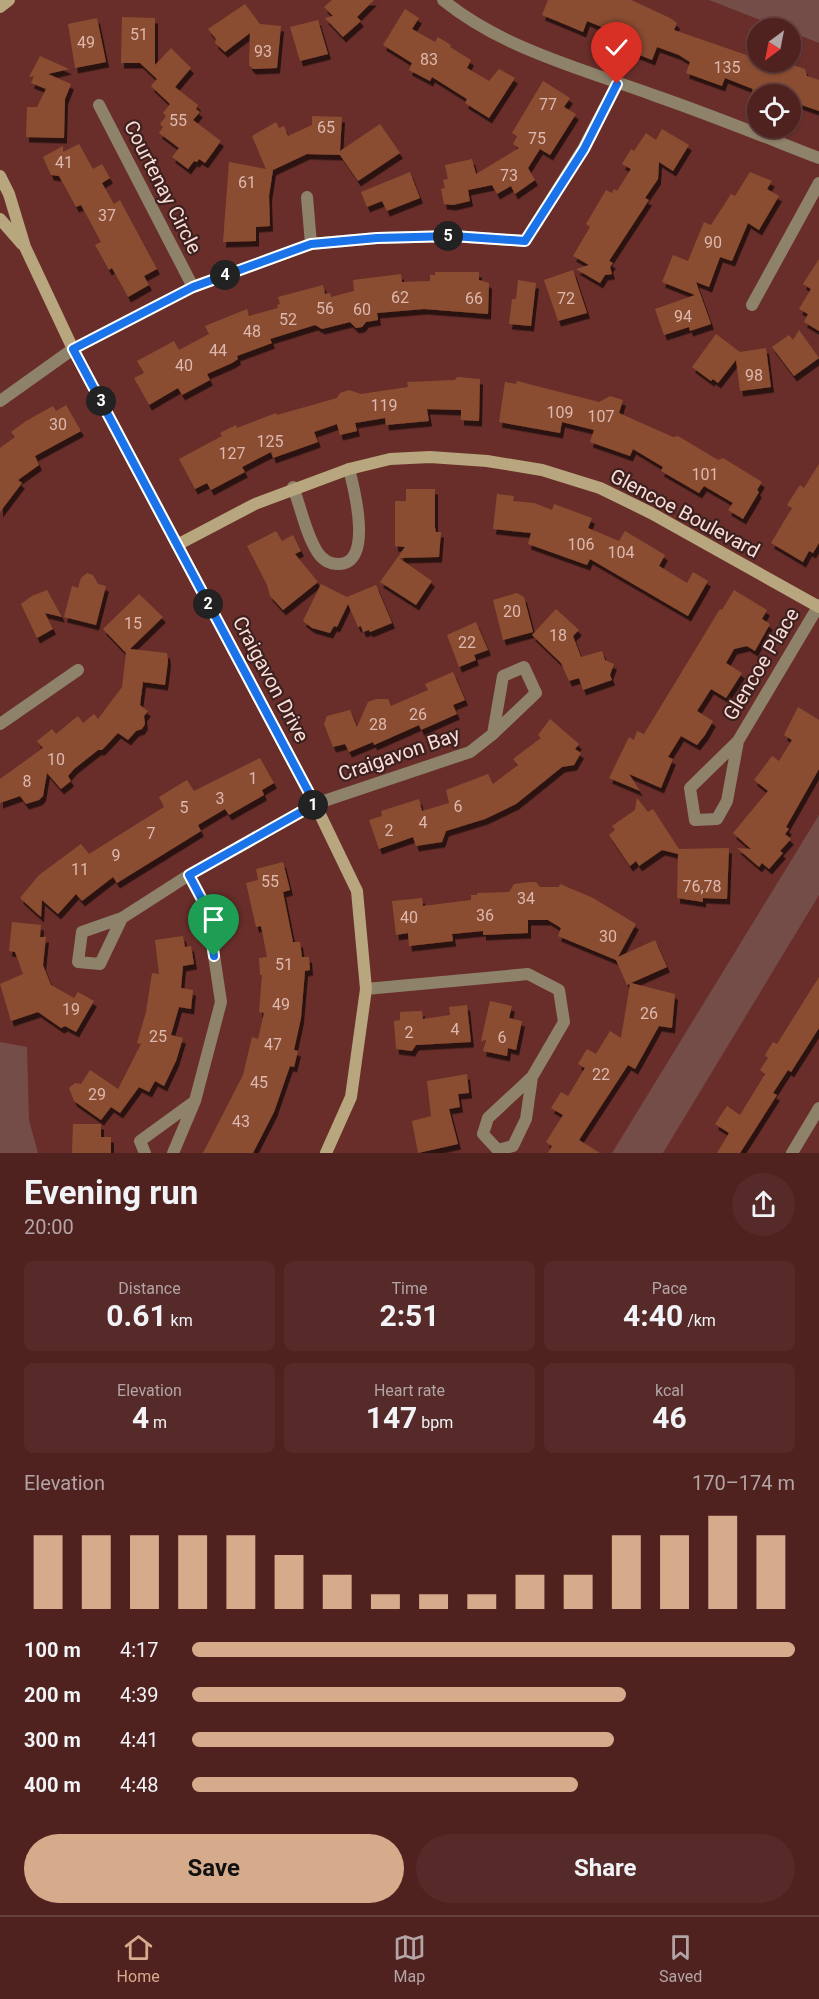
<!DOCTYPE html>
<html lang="en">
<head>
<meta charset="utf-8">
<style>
	:root { --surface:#4f2220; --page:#552a29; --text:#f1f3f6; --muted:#b3a4a5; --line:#663f3e; --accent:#d6ab8b }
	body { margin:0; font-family:Roboto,sans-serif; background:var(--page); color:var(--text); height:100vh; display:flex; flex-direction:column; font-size:22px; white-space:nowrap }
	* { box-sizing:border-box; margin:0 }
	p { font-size:20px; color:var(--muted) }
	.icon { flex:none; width:33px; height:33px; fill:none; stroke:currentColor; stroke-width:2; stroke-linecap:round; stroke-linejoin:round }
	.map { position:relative; height:1153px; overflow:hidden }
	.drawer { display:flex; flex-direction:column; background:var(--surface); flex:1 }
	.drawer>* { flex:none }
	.needle { width:39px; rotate:212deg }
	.fabs { position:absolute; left:747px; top:18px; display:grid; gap:12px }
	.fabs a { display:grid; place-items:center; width:54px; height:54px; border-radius:50%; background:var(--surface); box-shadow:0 2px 4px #0004,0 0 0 2px var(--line); font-size:30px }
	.pin { position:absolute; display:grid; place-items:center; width:51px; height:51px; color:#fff; margin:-62px -26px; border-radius:50% 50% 50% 0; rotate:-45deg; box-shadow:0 0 6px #0007 }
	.pin .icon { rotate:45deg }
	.km { position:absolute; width:30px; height:30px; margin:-15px; border-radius:50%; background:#222; color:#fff; font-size:16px; line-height:30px; text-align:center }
	.round { display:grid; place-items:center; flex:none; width:63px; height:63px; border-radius:32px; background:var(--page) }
	.headline { display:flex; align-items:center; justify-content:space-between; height:102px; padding:0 24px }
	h1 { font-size:33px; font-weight:700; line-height:45px }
	.stats { display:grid; grid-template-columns:repeat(3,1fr); gap:9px; height:102px; padding:6px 24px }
	.stats div { display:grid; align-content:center; border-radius:9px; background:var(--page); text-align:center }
	.stats b { font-size:30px; font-weight:700 }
	.stats small { font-size:16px; font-weight:400 }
	.stats p { font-size:16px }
	.chart { height:168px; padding:12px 24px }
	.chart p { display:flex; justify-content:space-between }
	.chart svg { width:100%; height:108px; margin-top:6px; stroke:var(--accent); stroke-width:6 }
	.button { display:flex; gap:12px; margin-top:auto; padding:12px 24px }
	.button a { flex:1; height:69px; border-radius:36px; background:var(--accent); color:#111; font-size:24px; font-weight:700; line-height:69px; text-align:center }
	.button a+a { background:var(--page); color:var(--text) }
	ul { padding:0 24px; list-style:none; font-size:20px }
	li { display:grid; grid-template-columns:96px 72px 1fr; align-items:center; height:45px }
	li i { height:15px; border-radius:8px; background:var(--accent) }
	.tab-bar { display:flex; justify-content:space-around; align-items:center; height:84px; border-top:2px solid var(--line); background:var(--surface); font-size:16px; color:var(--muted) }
	.tab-bar a { display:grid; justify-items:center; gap:3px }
	.tab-bar .selected { color:var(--accent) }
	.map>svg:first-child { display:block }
</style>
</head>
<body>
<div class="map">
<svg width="819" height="1153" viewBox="0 0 819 1153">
	<defs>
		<filter id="shadow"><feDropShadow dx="3" dy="5.5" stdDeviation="0" flood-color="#0009"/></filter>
	</defs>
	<rect width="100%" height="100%" fill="#692e2a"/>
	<path fill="#744c48" d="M709 0H819V43L791 32 790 28H781Z
		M819 815V895L663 1153H612Z
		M0 1042 27 1047 29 1120 38 1153H0Z"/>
	<path fill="#8a4e31" filter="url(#shadow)" d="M332 0H374L357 17 361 21 343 37 325 18 333 16 324 7Z
		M548 0H631L670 18 677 23 674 30 758 59V62H784L805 69 807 76 819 80V111L790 101V94H751L753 89 725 78 722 86 686 73 690 62 679 55 657 47 652 60 610 43 614 32 587 21 583 32 564 24 542 15Z
		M245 4 260 24 281 26 277 68 253 69 249 65 250 33 225 52 215 43 216 39 208 29Z
		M405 9 419 18 412 29 435 42 438 37 451 45 450 47 471 60 467 68 489 81 499 69 515 78 489 118 465 103 467 99 432 77 430 81 409 70 412 63 383 45Z
		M122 17 155 18V65L171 48 191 68 175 87 198 105 196 109 200 112 193 120 221 141 205 163 199 159 197 162 194 161 188 169 172 157 179 148 159 133 163 127 160 124 166 116 163 113 170 104 151 86 157 79 140 63H121Z
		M97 18 106 62 75 68 68 24Z
		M318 20 328 54 300 61 290 27Z
		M40 56 69 69 48 74 71 84 65 99 64 138 26 137 27 107H37L46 89 31 83 34 76 29 77Z
		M543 81 570 98 564 107 576 114 550 155 540 149 528 168 535 180 515 194 511 186 497 194 492 185 468 190 470 201 453 205 444 204 441 189 445 188 443 180 448 179 445 165 472 159 476 174 519 148 513 144 517 136 512 133Z
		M312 116 342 117 340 151 380 124 400 153 358 181 340 155 307 154 273 170 269 196 270 226 256 227V241L223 242 229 162 266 169 252 136 276 122 279 128 284 126 288 136 312 125Z
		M662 129 689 145 673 171 659 162 658 179 645 198 649 200 609 261 613 263 610 267 612 274 605 275 600 283 576 269 589 265 573 256 590 227 586 224 606 190 612 193 614 189 617 191 631 169 622 164 631 149 634 151 646 133 656 140Z
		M79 144 93 169 102 164 110 178 102 183 114 204 120 200 157 269 144 276 149 285 128 297 112 268 109 270 95 245 101 242 81 205 76 207 59 176 51 175 43 157 63 146V152Z
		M410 172 420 198 387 211 382 201 367 207 361 192Z
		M750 172 772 181 767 189 779 196 759 230 748 223 732 261 720 257 709 287 696 282 711 324 690 331 689 327 664 335 655 309 695 295 662 282 673 255 688 261 704 222 711 225 731 194 735 196Z
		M819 259V331L804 322 808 314 799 309 811 289 803 284Z
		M573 270 587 313 558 321 544 280Z
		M435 272H479V280L489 283 488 314 424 309 377 313 378 320 366 322 362 327 356 328 350 322 322 329 315 325 270 339 272 343 237 356 238 359 232 363 207 374 210 380 182 395 178 388 149 405 134 378 144 373 137 361 174 341 179 350 209 334 205 326 247 309 249 316 278 308 277 305 280 304 278 297 323 285 325 294 330 293 331 297 354 291 353 280 401 274 402 282 430 281V275H435Z
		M518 280 536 283 531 326 509 324 512 299H516Z
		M799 330 819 358 794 376 772 347 789 335 793 340Z
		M716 334 740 352 766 348 771 387 740 391 736 360 718 383 713 379 711 381 692 367Z
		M457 377 480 379 479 421 461 420V410L427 409 429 421 386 425 385 418 355 423 357 431 340 435 337 424 314 432 318 442 273 458 271 452 242 467 245 472 211 490 207 483 195 489 179 459 222 436 220 433 236 425 237 428 276 413 277 415 337 398 340 393 349 390 361 394 408 387 407 382 455 380Z
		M517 381 599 402 610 396 623 400 619 413 673 437 678 436 718 460 723 458 762 482 757 490 759 492 743 519 728 510 733 503 704 486 699 493 661 471 663 467 633 449 630 456 590 442 594 430 562 422 560 433 499 422 505 382 516 384Z
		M66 405 81 431 35 456 39 465 18 480 22 483 0 512V448L15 437 11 432 26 421 53 406 56 411Z
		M819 464V543L813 553 809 551 803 562 771 543 792 508 787 505 800 485 804 488Z
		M406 489H435V528L436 532H441L439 557 399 558 432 581 416 605 380 582 405 547 395 546V501H406Z
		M497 494 514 496 513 501 534 503 552 510 554 504 592 518 588 528 619 541 625 531 665 555 659 566 687 583 693 572 708 581 688 616 590 559 587 565 528 544 531 533 493 529Z
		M276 531 282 541 293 535 301 551 295 554 318 582 283 610 270 596 267 585 247 546Z
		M87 573 93 575 98 584 106 586 96 625 64 617 72 586 78 588 81 578Z
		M321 584 347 597 376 585 392 623 370 632 369 630 363 632 361 626 358 627 348 604 337 627 334 626 330 633 312 628 303 621Z
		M47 590 62 617 45 613 53 629 37 638 21 604 32 596Z
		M734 590 767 610 762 619 770 624 755 651 747 646 734 649 726 663 742 673 726 698 711 689 697 711 713 721 705 735 697 745 681 736 668 757 673 759 661 788 629 774 640 791 609 778 629 737 634 740 637 731 644 734 720 609 722 610Z
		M517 593 524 597 533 632 503 640 493 600Z
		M139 594 163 617 130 649 167 653 168 661 165 685 143 682 140 705 148 711 144 716 145 724 142 729 136 731 128 740 118 733 102 750H98L74 769 68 776 71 781 61 789 47 773 43 796 39 800 26 804 20 796 0 803V779L43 748 37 741 52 729 56 734 78 716 83 723 94 714 98 719 122 687 126 653 103 629Z
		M556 609 579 630 573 636 581 657 602 651 605 660 614 664 610 675 612 680 583 690 579 678 569 681 561 663 532 635Z
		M476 622 488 650 474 655 476 660 459 667 447 635Z
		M453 672 465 700 453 705 457 714 421 730 419 725 374 745 373 742 349 752 345 744 333 747 324 724 327 716 350 710 357 727 368 702 376 699H388L391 706 428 690 425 684Z
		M798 707 819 720V769L786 827 789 829 785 834 791 839 780 851 783 853 769 869 762 863 759 867 737 848 751 849 733 833 768 791 754 780 772 756 779 761 792 740 784 735Z
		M550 719 579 744 575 749 581 753 574 765 562 767 516 804 485 819 446 831 442 842 416 846 413 837 379 849 369 820 382 816 381 811 419 799 422 811 449 803 446 790 488 774 493 784 518 765 513 759 541 738 538 735Z
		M260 758 274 783 262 790 264 795 229 815 225 809 198 825 201 831 117 883 113 877 82 901 76 894 58 914 42 900 41 917 20 898 39 875 81 844 89 854 164 807 159 797 187 780 194 791Z
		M637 798 648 812 653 809 679 849 729 848 727 899 703 898V902L677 898 678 854 662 850 639 866 636 861 630 866 609 835 615 830 612 826 635 810Z
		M283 862 290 890 283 892 293 942H300L302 957H309L310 970 305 971 301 1018 294 1050 298 1051 294 1067 290 1066 274 1112 253 1153H203L243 1075 252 1037 258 1039 264 1013 259 1012 262 975H260L259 958 267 957 261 926 256 927 246 883 258 880 256 869Z
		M530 882H536L540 887H559L560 884 593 898 636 924 618 957 655 940 667 967 631 983 675 994 672 1028 659 1026 635 1069 628 1065 579 1140 600 1153H548L552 1146 546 1142 563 1115 551 1108 561 1092 568 1096 585 1068 578 1064 587 1049 596 1054 610 1031 621 1038 630 984 627 985 616 960 558 936 561 928 548 920H528V933L483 935V931L452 934 453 941 409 946 408 933 396 935 392 901 422 898 423 906 471 900V895H477V893L509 892 514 884Z
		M12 922 41 925 40 937H46L43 965 51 985 74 998 78 992 94 1001 76 1032 65 1026 61 1028 38 1012 11 1021 0 984 23 974 15 952 9 951Z
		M183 936 185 947 191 946 194 964 183 966 181 988 193 990 191 1009 179 1007 171 1035 183 1038 176 1061 164 1086 155 1081 149 1092 139 1087 120 1113 111 1107 101 1120 74 1101 69 1088 75 1083 81 1084 90 1070 118 1089 141 1044 137 1043 146 1012 152 973 159 974 155 940Z
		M819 977V1028L791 1072 788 1070 773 1093 777 1095 740 1153H717L729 1133 715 1124 727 1106 740 1115 765 1074 760 1070 768 1058 765 1055 773 1042 777 1044Z
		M490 1001 512 1006 509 1018 522 1021 516 1050 508 1048 507 1056 483 1051 486 1040 481 1041Z
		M467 1005 471 1042 416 1045 412 1051 396 1049 394 1021 400 1020V1012L422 1011 423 1019 450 1015 449 1007Z
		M467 1074 469 1093 458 1094 460 1107 449 1109 458 1144 418 1153 412 1121 431 1116 427 1081Z
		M73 1124H101V1137H111V1153H72Z"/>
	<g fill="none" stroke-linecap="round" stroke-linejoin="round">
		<path stroke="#8e826a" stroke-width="12" d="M443 0C503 49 585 70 656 96 711 115 765 137 819 158
			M99 105 193 287
			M307 197 311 244
			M752 305 819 183
			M0 401 73 349 193 287 311 244 377 238 453 236 525 241 583 149 617 84
			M293 487C301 508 306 535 318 553 323 560 329 564 338 564 374 565 354 488 349 469
			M0 724 78 670
			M738 741 727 801 717 819 695 820 690 788 738 741 819 605
			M189 875 207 909 221 1002 195 1101
			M122 918 100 964 78 962 82 932 122 918 189 875 315 804 470 752 493 734 536 693 524 667 503 676 493 734
			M366 989 528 974 559 990 564 1022 532 1077
			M532 1077 526 1119 513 1146 498 1150 483 1134 488 1118Z
			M145 1153 140 1141 195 1101 173 1153
			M792 1153 819 1108"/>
		<path stroke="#b8a67e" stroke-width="12" d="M0 7 9 0
			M0 176 9 194 25 247 73 349 315 804 357 891 366 989 351 1097 326 1153
			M0 219 22 244
			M177 545 255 504 349 469 390 459 430 457 487 461 542 470 600 488 651 513 819 607"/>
	</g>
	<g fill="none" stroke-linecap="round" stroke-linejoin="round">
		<g stroke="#fff" stroke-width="12">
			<path id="route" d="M214 956 207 909 189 875 315 804 73 349 193 287 311 244 377 238 453 236 525 241 584 149 617 84"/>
		</g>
		<use href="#route" stroke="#1a73e8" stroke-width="8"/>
	</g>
	<g text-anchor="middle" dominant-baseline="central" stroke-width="4.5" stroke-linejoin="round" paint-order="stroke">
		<g font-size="16" fill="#deb8ae">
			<text x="139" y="34">51</text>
			<text x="86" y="42">49</text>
			<text x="263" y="51">93</text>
			<text x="429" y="59">83</text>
			<text x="727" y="67">135</text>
			<text x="548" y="104">77</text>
			<text x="178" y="120">55</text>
			<text x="326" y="127">65</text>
			<text x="537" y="138">75</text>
			<text x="64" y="162">41</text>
			<text x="509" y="175">73</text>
			<text x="247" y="182">61</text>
			<text x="107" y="215">37</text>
			<text x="713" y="242">90</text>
			<text x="400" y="297">62</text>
			<text x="474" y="298">66</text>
			<text x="566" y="298">72</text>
			<text x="325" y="308">56</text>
			<text x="362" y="309">60</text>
			<text x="683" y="316">94</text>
			<text x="288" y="319">52</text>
			<text x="252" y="331">48</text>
			<text x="218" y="350">44</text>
			<text x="184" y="365">40</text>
			<text x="754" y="375">98</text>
			<text x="384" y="405">119</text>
			<text x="560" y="412">109</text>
			<text x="601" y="416">107</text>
			<text x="58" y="424">30</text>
			<text x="270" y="441">125</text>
			<text x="232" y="453">127</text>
			<text x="705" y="474">101</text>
			<text x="581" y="544">106</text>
			<text x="621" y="552">104</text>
			<text x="512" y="611">20</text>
			<text x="133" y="623">15</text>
			<text x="558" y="635">18</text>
			<text x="467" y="642">22</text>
			<text x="418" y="714">26</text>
			<text x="378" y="724">28</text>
			<text x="56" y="759">10</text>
			<text x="253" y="778">1</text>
			<text x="27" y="781">8</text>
			<text x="220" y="798">3</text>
			<text x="458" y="806">6</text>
			<text x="184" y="807">5</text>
			<text x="423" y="822">4</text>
			<text x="389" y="830">2</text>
			<text x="151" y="833">7</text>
			<text x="116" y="855">9</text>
			<text x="80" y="869">11</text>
			<text x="270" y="881">55</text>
			<text x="702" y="886">76,78</text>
			<text x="526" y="898">34</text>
			<text x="485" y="915">36</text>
			<text x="409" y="917">40</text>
			<text x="608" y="936">30</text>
			<text x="284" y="964">51</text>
			<text x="281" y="1004">49</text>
			<text x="71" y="1009">19</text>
			<text x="649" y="1013">26</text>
			<text x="455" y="1029">4</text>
			<text x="409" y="1032">2</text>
			<text x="158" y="1036">25</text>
			<text x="502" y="1037">6</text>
			<text x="273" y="1044">47</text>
			<text x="601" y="1074">22</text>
			<text x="259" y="1082">45</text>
			<text x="97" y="1094">29</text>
			<text x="241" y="1121">43</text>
		</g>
		<g font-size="20" fill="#fadcd8" stroke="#3c211e">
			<text transform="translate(163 187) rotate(63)">Courtenay Circle</text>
			<text transform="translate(685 513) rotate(28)">Glencoe Boulevard</text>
			<text transform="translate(761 664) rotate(-59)">Glencoe Place</text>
			<text transform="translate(271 679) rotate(62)">Craigavon Drive</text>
			<text transform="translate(399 754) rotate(-19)">Craigavon Bay</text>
		</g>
	</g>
</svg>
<div class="fabs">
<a><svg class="needle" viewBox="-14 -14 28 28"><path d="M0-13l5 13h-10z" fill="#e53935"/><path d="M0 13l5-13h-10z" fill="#b3a4a5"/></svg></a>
<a><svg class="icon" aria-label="locate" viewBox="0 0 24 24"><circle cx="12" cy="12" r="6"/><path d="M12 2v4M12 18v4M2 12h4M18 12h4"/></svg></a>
</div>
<div class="pin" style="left:214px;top:956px;background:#1e9e55"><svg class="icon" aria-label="arrive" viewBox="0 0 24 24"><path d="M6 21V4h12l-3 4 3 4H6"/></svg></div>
<div class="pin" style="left:617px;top:84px;background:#d93025"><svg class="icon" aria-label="check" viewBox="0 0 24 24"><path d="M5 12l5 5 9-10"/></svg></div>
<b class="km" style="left:313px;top:805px">1</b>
<b class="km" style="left:208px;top:604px">2</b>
<b class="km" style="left:101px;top:401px">3</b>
<b class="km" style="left:225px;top:275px">4</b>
<b class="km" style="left:448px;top:236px">5</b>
</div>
<section class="drawer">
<div class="headline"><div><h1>Evening run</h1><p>20:00</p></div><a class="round"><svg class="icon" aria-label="share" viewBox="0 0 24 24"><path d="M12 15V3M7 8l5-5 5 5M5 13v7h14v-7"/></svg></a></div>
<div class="stats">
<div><p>Distance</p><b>0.61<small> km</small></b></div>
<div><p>Time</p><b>2:51</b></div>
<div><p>Pace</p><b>4:40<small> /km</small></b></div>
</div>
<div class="stats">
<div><p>Elevation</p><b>4<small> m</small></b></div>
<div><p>Heart rate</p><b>147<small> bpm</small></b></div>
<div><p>kcal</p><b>46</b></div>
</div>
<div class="chart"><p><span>Elevation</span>170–174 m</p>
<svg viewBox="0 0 160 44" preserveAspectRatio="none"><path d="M5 44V14M15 44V14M25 44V14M35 44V14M45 44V14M55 44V22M65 44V30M75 44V38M85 44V38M95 44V38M105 44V30M115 44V30M125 44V14M135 44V14M145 44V6M155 44V14"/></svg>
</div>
<ul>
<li><b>100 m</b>4:17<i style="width:100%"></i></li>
<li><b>200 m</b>4:39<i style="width:72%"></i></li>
<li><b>300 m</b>4:41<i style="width:70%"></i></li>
<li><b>400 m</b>4:48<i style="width:64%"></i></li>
</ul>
<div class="button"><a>Save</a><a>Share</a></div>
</section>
<nav class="tab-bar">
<a class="selected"><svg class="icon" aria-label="home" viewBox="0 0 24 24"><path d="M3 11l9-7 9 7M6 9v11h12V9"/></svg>Home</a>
<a><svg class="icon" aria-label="map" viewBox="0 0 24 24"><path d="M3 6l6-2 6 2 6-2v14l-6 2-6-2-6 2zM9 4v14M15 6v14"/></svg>Map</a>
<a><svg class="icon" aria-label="saved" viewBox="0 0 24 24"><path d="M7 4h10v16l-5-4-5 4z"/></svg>Saved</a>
</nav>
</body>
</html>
